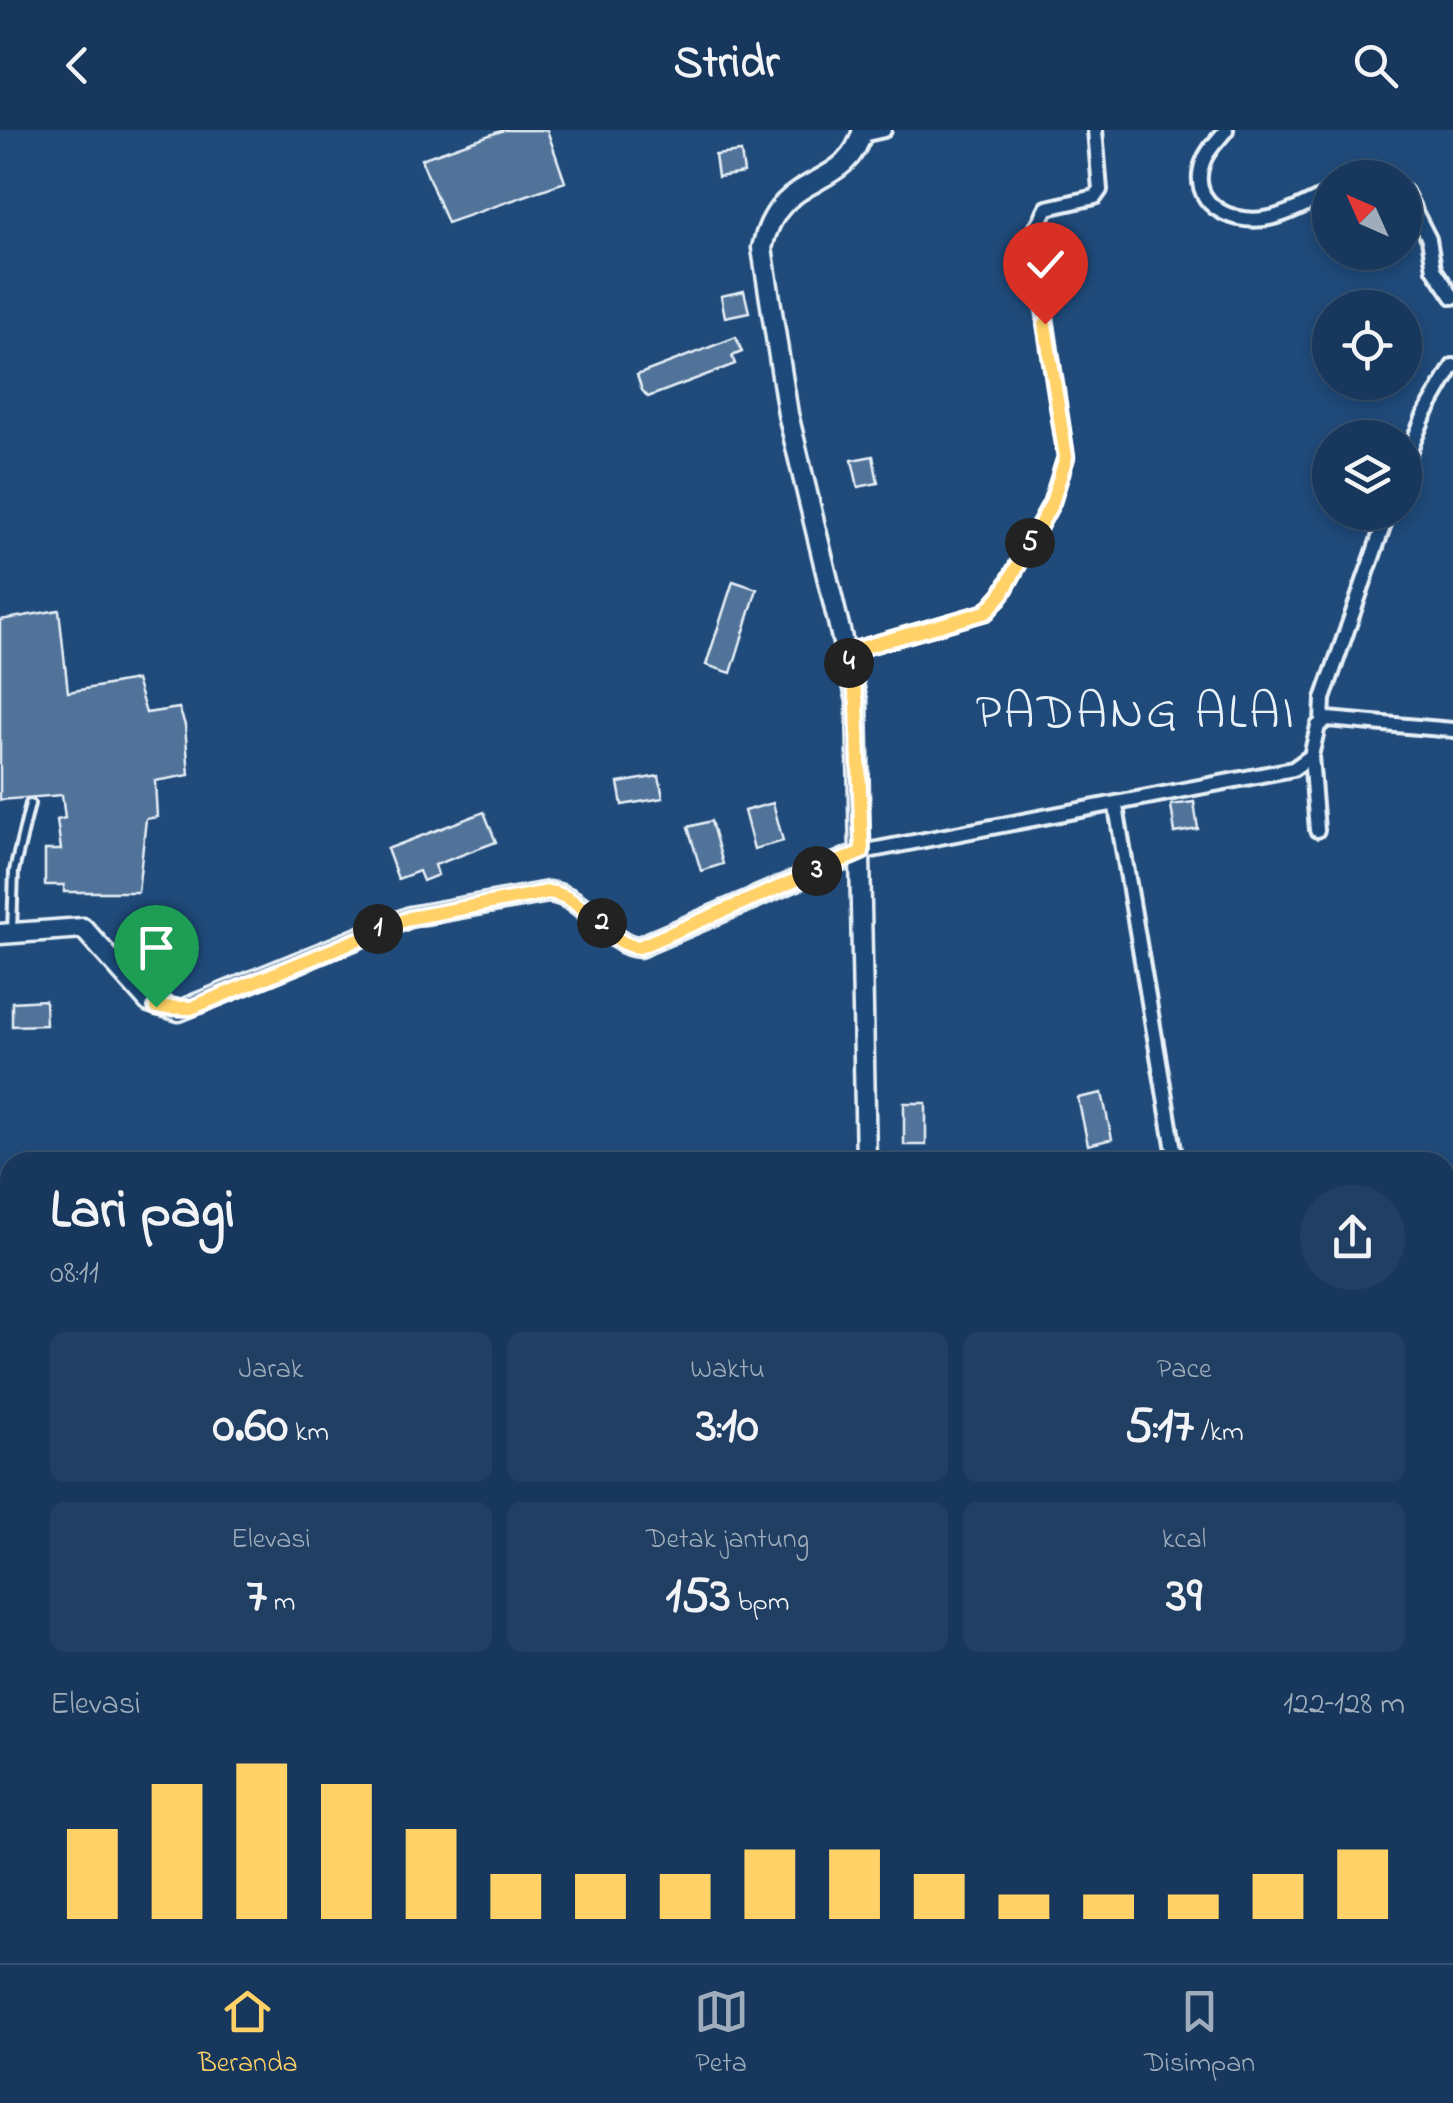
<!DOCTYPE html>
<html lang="id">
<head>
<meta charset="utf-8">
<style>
	:root { --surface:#17385c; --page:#203f62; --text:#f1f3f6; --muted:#9eacbb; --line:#365272; --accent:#ffd166 }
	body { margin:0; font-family:"Indie Flower",sans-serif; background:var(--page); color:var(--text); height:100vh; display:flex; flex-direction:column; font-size:38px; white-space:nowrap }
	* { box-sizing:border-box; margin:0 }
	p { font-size:32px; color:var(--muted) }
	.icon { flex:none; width:55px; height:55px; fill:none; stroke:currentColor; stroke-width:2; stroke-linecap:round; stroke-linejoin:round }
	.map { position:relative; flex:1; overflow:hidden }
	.details { position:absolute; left:0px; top:1022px; width:1455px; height:812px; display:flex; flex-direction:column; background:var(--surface); border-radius:30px 30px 0 0; box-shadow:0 5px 15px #0003,0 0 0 2px var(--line) }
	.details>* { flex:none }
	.needle { width:65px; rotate:315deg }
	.tools { position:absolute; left:1312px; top:30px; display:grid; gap:20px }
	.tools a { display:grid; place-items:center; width:110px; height:110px; border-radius:50%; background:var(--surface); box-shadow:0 5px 15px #0003,0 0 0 2px var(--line); font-size:50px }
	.pin { position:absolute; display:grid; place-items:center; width:85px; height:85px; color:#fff; margin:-102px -42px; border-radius:50% 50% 50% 0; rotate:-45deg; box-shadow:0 0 10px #0007 }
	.pin .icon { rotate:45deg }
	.km { position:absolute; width:50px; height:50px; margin:-25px; border-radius:50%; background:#222; color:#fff; font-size:28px; line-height:50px; text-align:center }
	.round { display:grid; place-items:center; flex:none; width:105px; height:105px; border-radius:52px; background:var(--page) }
	.summary { display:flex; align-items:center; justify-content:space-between; height:170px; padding:0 50px }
	h1 { font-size:55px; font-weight:700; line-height:75px }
	.metrics { display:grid; grid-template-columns:repeat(3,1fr); gap:15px; height:170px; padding:10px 50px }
	.metrics div { display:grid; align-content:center; border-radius:15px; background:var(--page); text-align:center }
	.metrics b { font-size:50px; font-weight:700 }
	.metrics small { font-size:28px; font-weight:400 }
	.metrics p { font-size:28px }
	.chart { height:280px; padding:20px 50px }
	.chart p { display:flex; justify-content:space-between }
	.chart svg { width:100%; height:180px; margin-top:10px; stroke:var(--accent); stroke-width:6 }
	header { display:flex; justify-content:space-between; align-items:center; height:130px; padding:0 50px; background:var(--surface); font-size:45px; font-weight:700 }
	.dock { display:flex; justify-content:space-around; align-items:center; height:140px; border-top:2px solid var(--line); background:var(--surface); font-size:28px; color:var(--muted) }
	.dock a { display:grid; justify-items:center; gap:5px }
	.dock .on { color:var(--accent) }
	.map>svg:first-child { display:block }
</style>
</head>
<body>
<header><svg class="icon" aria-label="back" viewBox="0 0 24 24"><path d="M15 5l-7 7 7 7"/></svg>Stridr<svg class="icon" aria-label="search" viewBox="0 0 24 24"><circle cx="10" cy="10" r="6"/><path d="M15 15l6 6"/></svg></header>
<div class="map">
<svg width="1453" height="1833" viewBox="0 0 1453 1833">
	<rect width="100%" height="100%" fill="#1f4a7a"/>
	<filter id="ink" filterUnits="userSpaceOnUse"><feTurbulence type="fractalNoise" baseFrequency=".01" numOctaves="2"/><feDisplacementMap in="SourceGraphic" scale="20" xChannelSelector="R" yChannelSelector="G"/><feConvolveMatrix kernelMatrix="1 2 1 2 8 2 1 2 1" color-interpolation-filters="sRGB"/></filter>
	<g filter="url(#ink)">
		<path fill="#517399" stroke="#e8f1f8" stroke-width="2.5" d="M504 0H547L565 52 447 93 421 29Z
			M741 22 744 43 718 47 715 25Z
			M744 161 749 182 725 187 721 166Z
			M736 207 742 222 732 226 735 234 648 267 642 260 637 245Z
			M873 326 878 353 858 357 852 330Z
			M733 451 757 459 731 543 706 535Z
			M59 480 68 562 136 550 146 583 179 578 185 595 189 645 155 651 157 687 146 689 138 762H64V755H45V720H61L57 690 65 688 62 665 0 670V490Z
			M659 646 663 668 622 675 618 653Z
			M1194 672 1198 699 1175 703 1171 675Z
			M773 673 783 711 754 719 744 681Z
			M484 682 496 712 435 735 438 745 423 751 419 741 398 749 387 719Z
			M711 691 723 734 701 741 688 697Z
			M45 870 46 895 12 896V872Z
			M1102 963 1112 1009 1088 1015 1078 968Z
			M904 973H926V1015H904Z"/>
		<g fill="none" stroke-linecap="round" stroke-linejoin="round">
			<g stroke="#e8f1f8" stroke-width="14">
				<path id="lane" d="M12 802 14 741 30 674"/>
			</g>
			<g stroke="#e8f1f8" stroke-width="20">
				<path id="street" d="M1226 0C1218 10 1207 20 1203 32 1188 72 1229 94 1264 89 1286 86 1309 72 1330 63
					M862 5 884 0
					M1367 48H1383
					M1405 62 1429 109 1434 139 1453 167
					M1405 332 1424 286 1453 236
					M847 522 986 482 1002 464 1051 373 1066 327 1035 119 1037 97 1047 78 1095 67 1100 60 1095 0
					M1322 591 1323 569 1388 382
					M1311 626 1317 700
					M1116 677 1176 1032
					M862 722 1293 639 1311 626 1318 596 1327 589 1453 600
					M1445 1209 1453 1208
					M1411 1825 1417 1833"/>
			</g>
			<g stroke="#e8f1f8" stroke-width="25">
				<path id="secondary" d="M863 0C845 65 780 37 762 118L788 284 857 571 866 1032
					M0 804 83 798 149 872 179 881 410 787 548 762C587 765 608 816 639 817L862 722
					M908 1825 909 1833"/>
			</g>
			<use href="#lane" stroke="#1f4a7a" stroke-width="6"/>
			<use href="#street" stroke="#1f4a7a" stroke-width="12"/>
			<use href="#secondary" stroke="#1f4a7a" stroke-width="18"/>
		</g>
	</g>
	<g fill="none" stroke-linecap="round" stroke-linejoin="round" filter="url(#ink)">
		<g stroke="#fff" stroke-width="20">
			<path id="route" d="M156 877 191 878 410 788 548 762C587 766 607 816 639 817L862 722 857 572 847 522 986 482 1002 464 1052 373 1066 327 1045 194"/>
		</g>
		<use href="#route" stroke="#ffd166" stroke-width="12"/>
	</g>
	<g text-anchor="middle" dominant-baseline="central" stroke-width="10" stroke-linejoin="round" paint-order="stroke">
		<g font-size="50" letter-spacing="2.5" fill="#e8f1f8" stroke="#1f4a7a">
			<text x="1136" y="584">PADANG ALAI</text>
		</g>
	</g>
</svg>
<div class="tools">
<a><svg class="needle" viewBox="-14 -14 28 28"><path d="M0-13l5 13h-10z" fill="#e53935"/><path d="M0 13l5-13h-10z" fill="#9eacbb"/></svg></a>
<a><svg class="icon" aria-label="locate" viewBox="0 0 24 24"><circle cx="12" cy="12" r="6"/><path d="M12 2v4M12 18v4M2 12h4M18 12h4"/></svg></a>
<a><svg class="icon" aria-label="layers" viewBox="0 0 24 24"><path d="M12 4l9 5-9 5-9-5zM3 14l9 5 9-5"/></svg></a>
</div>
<div class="pin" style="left:156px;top:877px;background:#1e9e55"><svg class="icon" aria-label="arrive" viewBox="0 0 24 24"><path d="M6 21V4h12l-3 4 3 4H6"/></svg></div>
<div class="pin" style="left:1045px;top:194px;background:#d93025"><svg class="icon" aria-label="check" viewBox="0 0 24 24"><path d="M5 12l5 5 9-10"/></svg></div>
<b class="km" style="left:378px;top:799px">1</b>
<b class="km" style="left:602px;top:793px">2</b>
<b class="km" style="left:817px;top:741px">3</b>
<b class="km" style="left:849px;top:533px">4</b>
<b class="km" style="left:1030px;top:413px">5</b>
<section class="details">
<div class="summary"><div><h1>Lari pagi</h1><p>08:11</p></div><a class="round"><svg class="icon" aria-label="share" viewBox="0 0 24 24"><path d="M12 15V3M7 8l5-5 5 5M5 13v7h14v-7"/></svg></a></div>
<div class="metrics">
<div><p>Jarak</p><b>0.60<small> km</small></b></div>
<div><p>Waktu</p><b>3:10</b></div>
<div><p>Pace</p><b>5:17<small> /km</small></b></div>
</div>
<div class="metrics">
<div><p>Elevasi</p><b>7<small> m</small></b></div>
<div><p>Detak jantung</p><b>153<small> bpm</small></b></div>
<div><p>kcal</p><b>39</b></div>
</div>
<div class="chart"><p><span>Elevasi</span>122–128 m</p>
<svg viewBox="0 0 160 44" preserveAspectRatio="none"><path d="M5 44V22M15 44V11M25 44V6M35 44V11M45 44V22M55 44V33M65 44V33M75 44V33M85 44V27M95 44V27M105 44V33M115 44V38M125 44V38M135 44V38M145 44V33M155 44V27"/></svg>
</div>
</section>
</div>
<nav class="dock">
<a class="on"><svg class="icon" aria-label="home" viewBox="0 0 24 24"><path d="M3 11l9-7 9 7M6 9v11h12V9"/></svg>Beranda</a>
<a><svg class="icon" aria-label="map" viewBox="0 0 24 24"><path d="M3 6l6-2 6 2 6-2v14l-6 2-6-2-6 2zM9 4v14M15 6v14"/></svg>Peta</a>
<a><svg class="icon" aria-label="saved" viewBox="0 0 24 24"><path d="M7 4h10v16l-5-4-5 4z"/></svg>Disimpan</a>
</nav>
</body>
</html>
